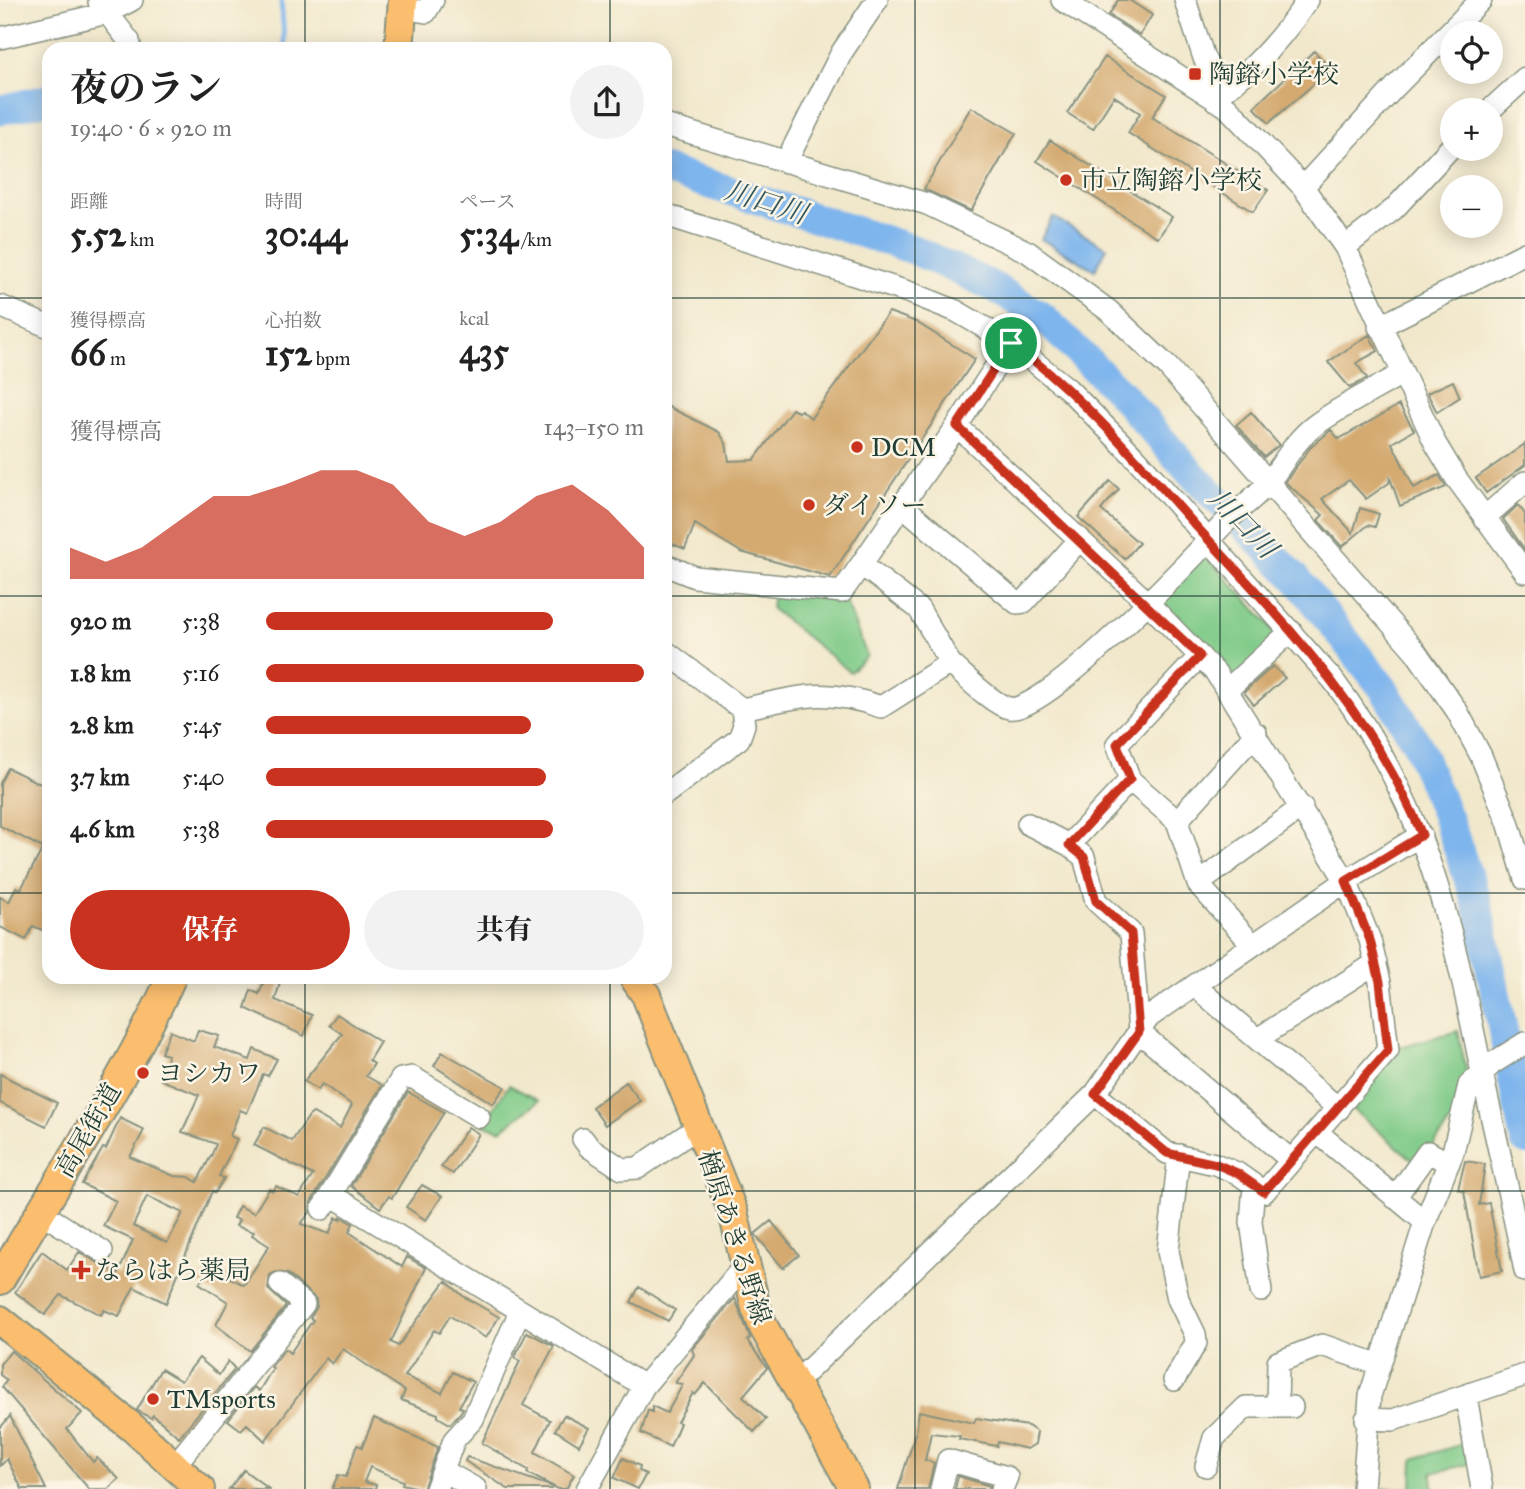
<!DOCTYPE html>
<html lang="ja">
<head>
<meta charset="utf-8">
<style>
	:root { --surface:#fff; --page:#f2f2f2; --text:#222; --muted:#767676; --accent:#c8321e }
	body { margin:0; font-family:"IM FELL Great Primer","Noto Serif JP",serif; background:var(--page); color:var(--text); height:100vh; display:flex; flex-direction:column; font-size:26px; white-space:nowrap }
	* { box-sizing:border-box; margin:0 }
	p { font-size:23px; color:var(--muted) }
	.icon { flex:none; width:38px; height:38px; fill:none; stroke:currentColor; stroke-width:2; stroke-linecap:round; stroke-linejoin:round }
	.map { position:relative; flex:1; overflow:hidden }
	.details { position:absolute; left:42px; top:42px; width:630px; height:942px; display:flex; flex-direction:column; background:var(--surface); border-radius:21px; box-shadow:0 4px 18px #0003 }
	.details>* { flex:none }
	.buttons { position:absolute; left:1440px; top:21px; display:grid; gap:14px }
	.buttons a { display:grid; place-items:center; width:63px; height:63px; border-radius:50%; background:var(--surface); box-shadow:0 4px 18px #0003; font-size:35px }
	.pin { position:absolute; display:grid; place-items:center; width:60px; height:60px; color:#fff; margin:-30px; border:4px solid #fff; border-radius:50%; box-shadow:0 2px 7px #0007 }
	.round { display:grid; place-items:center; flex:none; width:74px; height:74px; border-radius:37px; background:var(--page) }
	.headline { display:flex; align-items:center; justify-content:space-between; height:119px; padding:0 28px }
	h1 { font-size:38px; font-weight:700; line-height:52px }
	.metrics { display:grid; grid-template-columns:repeat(3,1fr); gap:10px; height:119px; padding:7px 28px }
	.metrics div { display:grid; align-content:center }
	.metrics b { font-size:35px; font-weight:700 }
	.metrics small { font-size:19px; font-weight:400 }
	.metrics p { font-size:19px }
	.chart { height:196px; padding:14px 28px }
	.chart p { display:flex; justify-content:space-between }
	.chart svg { width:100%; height:126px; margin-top:7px; fill:var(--accent); opacity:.7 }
	.button { display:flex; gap:14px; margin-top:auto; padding:14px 28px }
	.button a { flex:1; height:80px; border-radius:42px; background:var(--accent); color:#fff; font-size:28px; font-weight:700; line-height:80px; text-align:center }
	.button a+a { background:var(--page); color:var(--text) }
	ul { padding:0 28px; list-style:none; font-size:23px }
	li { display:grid; grid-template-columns:112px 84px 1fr; align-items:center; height:52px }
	li i { height:18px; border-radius:9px; background:var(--accent) }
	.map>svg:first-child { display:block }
</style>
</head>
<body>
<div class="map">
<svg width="1525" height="1489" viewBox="0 0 1525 1489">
	<rect width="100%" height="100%" fill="#fcf5e5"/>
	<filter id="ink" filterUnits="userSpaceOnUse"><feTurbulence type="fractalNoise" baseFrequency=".0143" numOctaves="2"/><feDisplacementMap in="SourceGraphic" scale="14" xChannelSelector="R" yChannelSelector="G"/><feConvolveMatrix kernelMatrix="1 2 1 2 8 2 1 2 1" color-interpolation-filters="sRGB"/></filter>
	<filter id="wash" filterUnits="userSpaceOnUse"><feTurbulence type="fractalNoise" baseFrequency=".00686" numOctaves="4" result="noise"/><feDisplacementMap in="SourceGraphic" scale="28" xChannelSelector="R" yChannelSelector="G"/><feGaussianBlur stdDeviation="1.57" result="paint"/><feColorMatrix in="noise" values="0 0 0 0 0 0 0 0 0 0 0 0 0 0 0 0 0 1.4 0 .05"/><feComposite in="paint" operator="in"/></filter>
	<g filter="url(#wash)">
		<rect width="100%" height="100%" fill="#f1e8cc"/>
		<path fill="#80cb89" stroke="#50845e" stroke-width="2" d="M1205 555 1282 638 1227 690 1148 604Z
			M774 585 842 592 867 656 850 672 771 608Z
			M1458 1031 1469 1085 1462 1106 1419 1165 1345 1103 1388 1050Z
			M509 1085 539 1101 501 1130 483 1125Z
			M1473 1441 1477 1462 1432 1473 1433 1489H1376L1412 1488 1413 1459Z"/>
		<path fill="#7eb5ed" stroke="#4e7990" stroke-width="2" d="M1053 217 1107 248 1095 270 1041 239Z"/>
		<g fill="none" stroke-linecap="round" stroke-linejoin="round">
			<path stroke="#7eb5ed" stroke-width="5" d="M281 0 285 49"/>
			<path stroke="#7eb5ed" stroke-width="30" d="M0 110 49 99
				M665 170 912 249 994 287 1044 318 1120 393 1190 472 1296 578 1383 688 1417 744 1449 822 1478 906 1525 1140"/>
		</g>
		<g id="blocks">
			<path fill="#d4aa71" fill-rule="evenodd" d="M1118 0H1129L1152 15 1140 35 1109 15Z
				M1314 51 1331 69 1269 123 1254 107Z
				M1105 57 1166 95 1152 117 1268 190 1253 212 1128 133 1140 113 1114 96 1093 129 1067 113Z
				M971 107 1016 133 971 211 924 189Z
				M1050 140 1172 217 1158 238 1037 161Z
				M889 312 916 322 975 359 830 577 741 552 695 524 685 549 665 541V405L719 432 726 443 729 461 754 460 792 409 798 412 801 410 811 418Z
				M1369 335 1378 351 1356 363 1367 378 1350 388 1328 362Z
				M1453 381 1460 397 1437 412 1427 393Z
				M1399 405 1414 430 1392 443 1414 488 1439 475 1446 487 1400 506 1390 478 1389 483 1366 499 1349 480 1322 499 1353 533 1360 508 1379 514 1375 527 1368 525 1342 547 1318 520 1323 515 1285 482 1310 448 1331 430 1339 439Z
				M1251 412 1279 445 1264 457 1236 425Z
				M1525 444V465L1486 493 1476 478Z
				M1110 481 1119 489 1101 510 1139 543 1125 559 1078 517Z
				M1518 505 1525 514V550L1503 519Z
				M1273 666 1285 678 1254 705 1244 692Z
				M8 768 49 788V933L33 926 26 940 0 927V897L9 902 16 887 21 889 43 848 0 826V783Z
				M265 979 280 983 275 1000 312 1015 304 1036 245 1008 251 990 259 994Z
				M337 1014 380 1042 369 1060 374 1064 366 1076 382 1085 311 1202 310 1212 301 1224 329 1234 336 1217 340 1220 341 1217 353 1224 349 1232 402 1267 407 1257 426 1268 391 1342 398 1346 446 1281 463 1296 499 1317 486 1338 450 1316 439 1333 434 1330 405 1376 442 1393 453 1372 473 1382 459 1407 463 1408 461 1412 450 1424 438 1417V1414L401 1400 405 1391 343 1349 332 1364 326 1358 265 1441 247 1424 241 1430 228 1420 254 1387 259 1391 273 1368 271 1367 285 1349 290 1353 313 1320 310 1318 317 1307 316 1299 288 1274 276 1272 270 1275 268 1289 286 1306 250 1351 216 1325 228 1302 199 1283 211 1268 244 1285 269 1246 252 1235 254 1232 236 1226 239 1220 233 1218 239 1206 254 1213 269 1189 273 1191 276 1186 299 1197 313 1175 254 1145 264 1127 292 1141 309 1116 313 1113 340 1128 352 1105 322 1084 318 1090 304 1081 342 1034 329 1025Z
				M198 1030 219 1036 214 1047 250 1060 254 1049 277 1059 268 1076 263 1074 247 1113 240 1110 230 1136 237 1139 219 1176 224 1178 215 1193 212 1191 166 1303 134 1287 119 1316 104 1310 101 1315 61 1295 45 1315 15 1292 42 1251 67 1270 79 1252 118 1274 133 1240 103 1226 116 1201 82 1184 103 1148 106 1149 120 1118 144 1130 130 1157 174 1176 189 1177 197 1182 212 1154 216 1144 182 1132 199 1095 161 1080 168 1055 161 1053 170 1031 194 1041ZM147 1196 183 1213 167 1243 133 1226Z
				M442 1052 505 1087 493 1104 434 1066Z
				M0 1074 57 1103 46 1126 0 1103Z
				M626 1082 640 1101 605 1125 592 1107Z
				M408 1092 444 1112 392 1198 389 1196 380 1208 351 1186Z
				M468 1127 479 1134 453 1174 441 1167Z
				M1465 1161 1485 1164 1479 1205 1489 1203 1502 1271 1479 1276 1464 1191 1458 1189Z
				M422 1185 442 1196 426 1220 406 1207Z
				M771 1221 799 1255 783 1268 755 1234Z
				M639 1287 675 1310 668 1321 631 1302Z
				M735 1298 750 1338 747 1340 767 1368 743 1396 766 1419 754 1432 705 1383 695 1395 693 1393 677 1422 680 1423 670 1447 641 1433 648 1410 652 1412V1406L667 1413 683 1384 675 1383 694 1355 692 1349Z
				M527 1332 554 1346 523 1405 550 1420 535 1452 574 1475 566 1489H558L527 1473 528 1470 482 1443 520 1361 514 1358Z
				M11 1351 82 1413 67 1429 93 1462 97 1458 119 1479 108 1489H89L2 1387 7 1380 0 1375V1364Z
				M199 1358 219 1375 228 1361 235 1369 179 1437 153 1415 151 1418 137 1410 161 1369 181 1381Z
				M919 1411 974 1423 976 1418 1028 1426 1037 1432 1035 1444 1027 1449 998 1442 997 1446 959 1439 960 1436 931 1433 925 1460 934 1463 928 1489H898L916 1432Z
				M564 1415 589 1428 579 1445 555 1430Z
				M10 1416 46 1489H22L7 1459 0 1466V1428Z
				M374 1418 438 1447 423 1489 402 1484 403 1481 370 1467 364 1482 376 1485 375 1489H332L338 1475 346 1477 357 1445 362 1447Z
				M467 1457 553 1487 552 1489H508L465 1461Z
				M623 1458 640 1466 639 1471 646 1474 638 1489 614 1478Z
				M244 1470 269 1489H229Z
				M958 1476 990 1486 989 1489H955Z"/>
		</g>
	</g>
	<g filter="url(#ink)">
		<use href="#blocks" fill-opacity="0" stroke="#889280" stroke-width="2"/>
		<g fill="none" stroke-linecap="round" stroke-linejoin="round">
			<g stroke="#889280" stroke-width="24">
				<path id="minor" d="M1062 0 1227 107 1303 187 1345 247 1435 443 1456 478 1525 572
					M1185 0 1204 58 1222 92 1215 100
					M99 2 129 41 131 49
					M402 8 426 12 433 0
					M0 38 107 13 132 0
					M1222 92C1255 69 1285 33 1308 0
					M1490 110 1525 78
					M665 125 927 204 1028 252 1109 311 1168 367 1415 651 1457 711 1481 756 1508 822 1525 879
					M786 162 842 52 877 0
					M1303 187 1395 87 1481 0
					M665 215 911 293 956 311 1011 343 1068 389 1134 456 1333 680C1426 803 1451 922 1481 1068 1495 1136 1512 1203 1525 1271
					M1345 247 1394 209 1452 146
					M0 306 49 327
					M1379 327 1525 253
					M1011 343 957 426 1148 603 1216 673 1346 881 1370 940 1380 982 1388 1050 1264 1192 1237 1173 1215 1164 1167 1153 1095 1094
					M903 506 1017 603 1024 602 1080 539
					M1484 518 1525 482
					M665 565 695 577 842 592 957 426
					M862 565 919 609 950 663
					M665 651 742 709C800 697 822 687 881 707L950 663C964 675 993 705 1009 708 1043 716 1190 561 1217 531 1232 514 1252 501 1267 484 1284 464 1293 442 1314 426 1341 406 1373 391 1401 374
					M1200 656 1117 744 1130 780 1177 821 1198 884 1252 944
					M1227 690 1291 631
					M665 794 739 739 744 725 742 709
					M1177 821 1256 733
					M1028 824 1069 845 1084 857 1096 901 1131 933 1139 1032 1292 1161
					M1069 845 1130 780
					M1198 884 1302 807
					M1196 987 1339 1109
					M1259 1038 1376 963
					M1318 1133 1425 1222
					M583 1139 589 1147 622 1169 638 1168 697 1128
					M1254 1185 1251 1222 1261 1291
					M331 1195 644 1386
					M1395 1198 1428 1152 1449 1163
					M322 1209 401 1079 412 1077 479 1117
					M40 1212 102 1251
					M1174 1380 1196 1343 1195 1334 1178 1299 1168 1251 1179 1155
					M795 1383 1095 1094 1149 1017 1346 881 1421 835
					M1466 1396 1482 1489
					M1277 1407 1278 1362 1322 1345 1380 1365
					M1366 1419 1393 1420 1525 1375
					M175 1465 304 1304 280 1284
					M1206 1466 1214 1438 1246 1407H1292
					M444 1471 476 1489
					M436 1489 454 1440 473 1419 520 1311
					M587 1489 644 1386 745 1265
					M941 1489 948 1460 1007 1477 1002 1489
					M1363 1489 1370 1396 1425 1222 1453 1152 1469 1085 1493 1063 1525 1043"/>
			</g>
			<g stroke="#889280" stroke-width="32">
				<path id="major" d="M399 49 403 0
					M633 976 646 995 733 1212 756 1308 764 1328 854 1489
					M0 1280C58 1180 124 1082 172 976
					M0 1320 133 1428 200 1489"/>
			</g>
			<use href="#minor" stroke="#fff" stroke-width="21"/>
			<use href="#major" stroke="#fbbe6e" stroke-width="28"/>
		</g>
	</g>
	<g fill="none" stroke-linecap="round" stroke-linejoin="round" filter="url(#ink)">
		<g stroke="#fff" stroke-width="14">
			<path id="route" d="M1011 343C1081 394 1137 460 1195 525 1284 622 1371 711 1422 835L1346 881 1370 940 1380 982 1388 1050 1264 1192 1237 1173 1216 1164 1167 1153 1095 1094 1139 1032 1131 933 1096 901 1084 857 1069 845 1130 779 1117 744 1200 656 957 426Z"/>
		</g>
		<use href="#route" stroke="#c8321e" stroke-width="9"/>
	</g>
	<path fill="none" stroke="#1f3d34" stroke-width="2" stroke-opacity="0.55" d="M305 0V49M610 0V49M915 0V1489M1220 0V1489M0 298H49M665 298H1525M0 596H49M665 596H1525M0 893H49M665 893H1525M305 976V1489M610 976V1489M0 1191H1525"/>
	<g fill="#c8321e" stroke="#fcf5e5" stroke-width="2.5">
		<rect x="1188" y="67" width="14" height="14" rx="3.5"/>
		<circle cx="1066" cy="180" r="7"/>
		<circle cx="857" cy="447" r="7"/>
		<circle cx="809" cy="505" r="7"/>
		<circle cx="143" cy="1073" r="7"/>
		<path d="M77.5 1259.5h7v7h7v7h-7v7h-7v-7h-7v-7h7z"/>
		<circle cx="153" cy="1399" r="7"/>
	</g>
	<g text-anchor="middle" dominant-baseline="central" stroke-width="5" stroke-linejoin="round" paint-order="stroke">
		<g font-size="26" fill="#1f3d34" stroke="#fcf5e5" text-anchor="start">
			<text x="1209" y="74">陶鎔小学校</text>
			<text x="1080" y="180">市立陶鎔小学校</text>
			<text x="871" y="447">DCM</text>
			<text x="823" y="505">ダイソー</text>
			<text x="157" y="1073">ヨシカワ</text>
			<text x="95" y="1270">ならはら薬局</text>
			<text x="167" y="1399">TMsports</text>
		</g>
		<g font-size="26" fill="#1f3d34" stroke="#fcf5e5">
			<text transform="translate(88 1130) rotate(-60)">高尾街道</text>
			<text transform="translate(735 1237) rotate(72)">楢原あきる野線</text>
		</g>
		<g font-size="28" font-style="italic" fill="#375b62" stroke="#fcf5e5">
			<text transform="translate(766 202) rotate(18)">川口川</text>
			<text transform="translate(1243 523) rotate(46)">川口川</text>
		</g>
	</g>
</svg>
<div class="buttons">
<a><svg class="icon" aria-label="locate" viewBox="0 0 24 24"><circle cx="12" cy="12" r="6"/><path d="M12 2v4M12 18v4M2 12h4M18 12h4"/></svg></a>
<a>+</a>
<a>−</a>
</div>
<div class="pin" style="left:1011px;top:343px;background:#1e9e55"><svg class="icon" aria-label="arrive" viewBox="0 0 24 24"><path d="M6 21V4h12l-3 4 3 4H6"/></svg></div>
<section class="details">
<div class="headline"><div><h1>夜のラン</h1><p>19:40 · 6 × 920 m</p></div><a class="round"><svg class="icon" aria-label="share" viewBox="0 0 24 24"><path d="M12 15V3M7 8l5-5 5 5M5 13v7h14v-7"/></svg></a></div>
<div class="metrics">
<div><p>距離</p><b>5.52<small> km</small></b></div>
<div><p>時間</p><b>30:44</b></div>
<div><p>ペース</p><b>5:34<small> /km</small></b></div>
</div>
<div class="metrics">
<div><p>獲得標高</p><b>66<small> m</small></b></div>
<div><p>心拍数</p><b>152<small> bpm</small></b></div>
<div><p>kcal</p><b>435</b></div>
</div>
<div class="chart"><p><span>獲得標高</span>143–150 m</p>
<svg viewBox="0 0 160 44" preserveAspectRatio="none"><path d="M0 44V33L10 38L20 33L30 24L40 15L50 15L60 11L70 6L80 6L90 11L100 24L110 29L120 24L130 15L140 11L150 20L160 33V44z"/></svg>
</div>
<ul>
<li><b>920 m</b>5:38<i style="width:76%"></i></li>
<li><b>1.8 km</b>5:16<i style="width:100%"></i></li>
<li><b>2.8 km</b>5:45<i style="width:70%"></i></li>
<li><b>3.7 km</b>5:40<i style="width:74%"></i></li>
<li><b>4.6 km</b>5:38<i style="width:76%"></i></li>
</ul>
<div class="button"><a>保存</a><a>共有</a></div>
</section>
</div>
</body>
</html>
